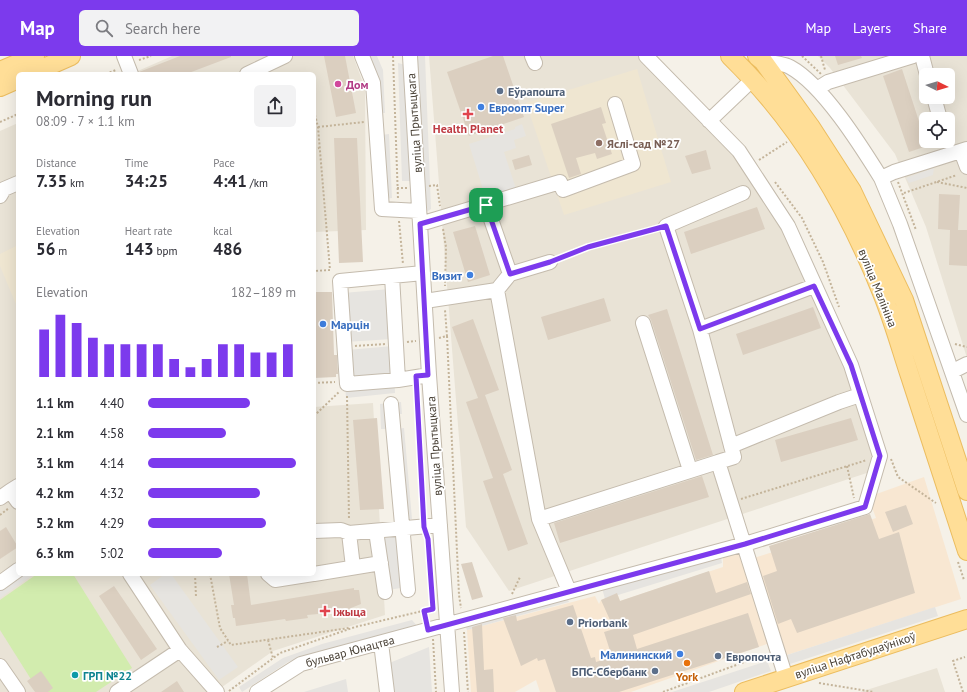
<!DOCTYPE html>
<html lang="en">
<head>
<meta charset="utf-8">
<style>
	:root { --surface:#fff; --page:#f2f2f3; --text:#2b2b33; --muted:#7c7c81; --accent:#7c3aed }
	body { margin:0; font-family:"PT Sans",sans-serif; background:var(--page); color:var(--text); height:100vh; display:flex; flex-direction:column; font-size:15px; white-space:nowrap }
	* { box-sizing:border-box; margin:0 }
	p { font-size:13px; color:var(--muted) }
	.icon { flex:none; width:22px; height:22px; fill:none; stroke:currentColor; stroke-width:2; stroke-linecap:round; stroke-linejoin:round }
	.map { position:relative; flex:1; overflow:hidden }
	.side { position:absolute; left:16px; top:16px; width:300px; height:504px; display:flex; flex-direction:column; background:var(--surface); border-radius:6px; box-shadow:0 4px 16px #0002 }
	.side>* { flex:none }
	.needle { width:26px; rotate:95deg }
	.controls { position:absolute; left:919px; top:12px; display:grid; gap:8px }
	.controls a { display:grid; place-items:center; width:36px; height:36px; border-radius:6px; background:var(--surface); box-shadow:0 4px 16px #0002; font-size:20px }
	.pin { position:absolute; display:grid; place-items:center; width:34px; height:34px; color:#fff; margin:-17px; border-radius:8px; box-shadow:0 2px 6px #0006 }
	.round { display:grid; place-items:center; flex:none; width:42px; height:42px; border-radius:6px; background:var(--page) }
	.headline { display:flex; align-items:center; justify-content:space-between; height:68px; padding:0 20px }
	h1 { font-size:22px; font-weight:700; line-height:30px }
	.metrics { display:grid; grid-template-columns:repeat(3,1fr); gap:6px; height:68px; padding:4px 20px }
	.metrics div { display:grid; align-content:center }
	.metrics b { font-size:17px; font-weight:700 }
	.metrics small { font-size:11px; font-weight:400 }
	.metrics p { font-size:11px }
	.chart { height:112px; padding:8px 20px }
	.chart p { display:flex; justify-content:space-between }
	.chart svg { width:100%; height:72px; margin-top:4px; stroke:var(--accent); stroke-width:6 }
	ul { padding:0 20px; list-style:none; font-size:13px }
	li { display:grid; grid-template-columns:64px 48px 1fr; align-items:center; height:30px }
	li i { height:10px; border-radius:5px; background:var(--accent) }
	header { display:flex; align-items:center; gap:24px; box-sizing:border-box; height:56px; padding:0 20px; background:var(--accent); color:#fff }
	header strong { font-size:19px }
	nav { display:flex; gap:22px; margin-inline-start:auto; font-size:14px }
	.search { width:280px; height:36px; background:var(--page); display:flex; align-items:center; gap:10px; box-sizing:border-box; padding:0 14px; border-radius:6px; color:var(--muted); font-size:15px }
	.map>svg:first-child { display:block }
</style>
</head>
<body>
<header>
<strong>Map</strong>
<div class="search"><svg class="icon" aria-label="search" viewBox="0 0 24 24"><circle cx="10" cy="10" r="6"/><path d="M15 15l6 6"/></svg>Search here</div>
<nav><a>Map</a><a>Layers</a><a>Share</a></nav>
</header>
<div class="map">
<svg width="967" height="636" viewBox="0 0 967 636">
	<rect width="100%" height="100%" fill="#f5f1e8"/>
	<path fill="#e9e3d6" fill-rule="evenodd" d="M172 0H353L365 32 366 174 314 176V18H131Z
		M429 0H652L741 91 794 165 849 297 882 392 885 411 509 535 466 471Z
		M818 0H967V302L926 171 895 98 830 12ZM926 19H948V41H926ZM926 63H948V85H926Z
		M18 67V518H314V351L373 347 385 559 273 595 215 636H0V75Z
		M937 612 945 636H860Z"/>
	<path fill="#f8e7d2" d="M924 421 961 543 787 599 778 584 631 636H540L536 624 515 636H471L467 574 595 540 599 548 601 544 617 537 620 545 723 511V499L742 494 748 504 876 462 868 441Z"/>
	<path fill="#efe6d1" d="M637 13 671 126 564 159 526 47Z
		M18 189V253L0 210V198Z"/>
	<path fill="#d2ecae" d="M37 518H73L132 612 96 636H39L0 574V544Z"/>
	<path fill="#e6e4e0" d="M368 0H377L383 14 385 57H379Z
		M410 0H425L431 153 420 160Z
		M398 7 409 10 414 125H402Z
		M522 68 526 80 514 84 516 92 504 96 517 136 487 146 469 88 515 73V71Z
		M389 78 392 142 385 143 382 79Z
		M934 112 933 119 909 127 906 122Z
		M390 233 392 283 345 286 343 237Z
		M393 290 395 337 346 342 343 302 347 294Z
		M401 346 402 358 387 359V373H381L380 348Z
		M404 372 412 463H404L397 373Z
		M401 478 406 531 389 534 380 483Z
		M720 495 722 507 605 543 602 532Z
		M19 518H34L0 542V532Z
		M165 518H171L238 611 219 624 150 529Z
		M566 539 569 546 467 574 465 568Z
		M935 551 938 560 790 608 787 599Z
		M412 564 418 571 325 594 288 606 242 636 239 631 283 602 322 588Z
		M429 591 432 636H379L377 612Z
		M767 605 771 615 709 636H672Z
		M346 623 348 636H304Z"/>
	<path fill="#dbcfc0" d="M180 0H231V1L186 18H139V16Z
		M324 0H345L356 57 336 61Z
		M493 0H503L524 61 469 80 447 16Z
		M835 0H861L862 2 838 9Z
		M902 13 927 90 909 96 883 20Z
		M601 51 606 67 602 68 612 98 597 103 595 97 576 102 581 118 569 122 551 68Z
		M334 82H357L363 206 339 207Z
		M706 94 711 113 692 118 685 100Z
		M529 99 532 109 515 114 512 104Z
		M939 138 960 139 958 174H967V210L949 209 950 174 938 173Z
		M757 151 765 173 691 198 684 176Z
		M475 170 490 219 468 226 453 176Z
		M314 236H332L334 299H337L338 318H336V321L314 322Z
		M604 242 611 265 548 284 541 261Z
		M813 251 821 272 743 299 736 278Z
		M667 253 713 399 696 404 651 264 648 259Z
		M473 263 499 334 485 339 512 414 503 418 528 488 508 495 483 425 493 422 466 346 478 342 452 271Z
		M377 362 384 453 360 454 353 364Z
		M851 362 858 384 781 406 775 384Z
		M702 420 709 441 560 487 554 467Z
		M906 449 913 468 893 476 885 456Z
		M870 458 879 483 899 476 915 537 797 577 791 563 778 568 763 520 777 515 769 490Z
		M6 471 18 491 0 503V475Z
		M472 506 483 541 472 544 461 508Z
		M709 515 716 537 747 526 751 538 633 579 637 593 748 557 759 591 619 636H556L545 603 538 605 537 602 521 610 503 562 516 559 517 565 573 549 591 602 595 601 596 606 612 601 604 576 614 573 601 544 617 537 620 545Z
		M229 518H247L251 549 354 532V534H359L361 548 351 552 352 555 307 559 308 562 286 565 285 563 236 570 235 562H233L231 549H234Z
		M114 530 157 593 141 604 99 540Z
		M482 568 484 614 493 613 494 636H477L472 571Z
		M41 615 53 632 48 636H35L27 625Z
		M177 625 184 636H161Z"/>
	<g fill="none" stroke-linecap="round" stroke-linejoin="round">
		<g stroke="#c4bbad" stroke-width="16">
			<path id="minor" d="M124 0 131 18
				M362 0 373 27 382 153 419 155
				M410 0 429 319 452 636
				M532 0 535 7
				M922 0 927 19
				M763 5C771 7 783 7 790 11 823 29 861 90 881 122L894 116 967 93
				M247 18 285 0
				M817 33 828 26 913 0
				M934 41 940 63
				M709 65 753 23
				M961 95 967 111
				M881 122 900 168 967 359
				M743 137 666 170 700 273 734 401 718 406 786 622
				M0 140 4 133 18 127
				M486 149 510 218
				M420 168 560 126 563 134 633 108 615 48
				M423 217 340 225 347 328 398 324 429 319
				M392 220 398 324
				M497 234 539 463 569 535
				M425 245 497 234 510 218 550 206
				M643 267 690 414
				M700 273 814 230
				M953 315 967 308
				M391 348 408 534
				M731 390 839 346 860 339
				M18 430 10 435 18 446
				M0 442 10 435
				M539 463 718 406
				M314 475 341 474 349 477 440 469
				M376 475 385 536
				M349 477 353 511
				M130 518 180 594 217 636
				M268 518 275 524 313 518
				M314 518 381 507
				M0 527 18 514
				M381 587 387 636
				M0 610 18 636
				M117 636 180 594
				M257 636 301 608 745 488 865 451 880 400 851 309 788 170 739 95 646 0"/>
		</g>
		<g stroke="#ecbd5f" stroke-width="20">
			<path id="major" d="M730 0C798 66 847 149 882 237 893 264 901 293 910 320 929 379 948 437 967 495
				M757 0 763 5 810 70 852 135 904 244 967 435
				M0 15 35 0
				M30 18 71 0
				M0 31 18 23
				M744 636 967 563"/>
		</g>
		<path stroke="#c4b49a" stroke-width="2" stroke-dasharray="2 2" stroke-linecap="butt" d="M393 0 398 143
			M802 0 821 18
			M821 0 825 14
			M139 4 151 0
			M106 18 116 14
			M314 55 318 71 330 214 314 215
			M0 66 18 58
			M318 71 364 66
			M314 93 319 92
			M759 104 787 86
			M775 126 802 162 823 206 839 251
			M898 126 916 174
			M937 126 967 132
			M429 130 437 129 440 150
			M397 132H407
			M904 137 957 119
			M399 165 403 208
			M443 173 446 191 445 230
			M560 202 588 191 656 173
			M447 280 459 539 461 552
			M439 282 447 280 445 254
			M407 286 416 285
			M955 288 967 291
			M355 290 385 288
			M314 327 335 326
			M417 333 424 458
			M347 340 349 464
			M314 360 339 336
			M891 403 898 421 936 447
			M847 410 854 442
			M741 443 867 404
			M0 459 9 452
			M958 506 964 524
			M195 518 196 541
			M210 518 220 572 231 589 349 572
			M512 538 520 521
			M464 576 468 636
			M433 583 436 636
			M268 584 273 602
			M217 591 228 585
			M819 627 874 636
			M229 635 280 597 355 571 435 552
			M663 636 766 598
			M963 636 953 605 965 601"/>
		<use href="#minor" stroke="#fff" stroke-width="14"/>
		<use href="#major" stroke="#ffde97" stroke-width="18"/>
	</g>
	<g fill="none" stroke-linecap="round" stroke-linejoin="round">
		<g stroke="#fff" stroke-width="8">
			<path id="route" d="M486 149 510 218 550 206 588 191 666 170 700 273 814 230 851 309 880 400 865 451 745 488 428 574 424 555 433 553 428 483 424 471 416 320 428 319 420 168Z"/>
		</g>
		<use href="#route" stroke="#7c3aed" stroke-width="5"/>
	</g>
	<circle fill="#d1479c" stroke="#fff" stroke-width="1.5" cx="338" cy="28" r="4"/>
	<g fill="#5c6f8a" stroke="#fff" stroke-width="1.5">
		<circle cx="500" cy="35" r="4"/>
		<circle cx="570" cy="566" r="4"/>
		<circle cx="718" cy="600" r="4"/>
		<circle cx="655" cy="615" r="4"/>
	</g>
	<g fill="#3f7fe0" stroke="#fff" stroke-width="1.5">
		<circle cx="481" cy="51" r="4"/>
		<circle cx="470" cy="219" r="4"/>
		<circle cx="323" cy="268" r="4"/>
		<circle cx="680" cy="598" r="4"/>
	</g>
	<g fill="#e0444e" stroke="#fff" stroke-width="1.5">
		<path d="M466 52h4v4h4v4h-4v4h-4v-4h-4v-4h4z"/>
		<path d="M323 549h4v4h4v4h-4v4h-4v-4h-4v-4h4z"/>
	</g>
	<circle fill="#8d6e63" stroke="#fff" stroke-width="1.5" cx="599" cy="87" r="4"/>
	<circle fill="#e8710a" stroke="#fff" stroke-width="1.5" cx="687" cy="607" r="4"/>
	<circle fill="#0f9aa8" stroke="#fff" stroke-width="1.5" cx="75" cy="619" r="4"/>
	<g text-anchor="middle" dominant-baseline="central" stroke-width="3.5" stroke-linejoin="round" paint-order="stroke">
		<g font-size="12" font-weight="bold" fill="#b23c85" stroke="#fff" text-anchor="start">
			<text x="346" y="28">Дом</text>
		</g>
		<g font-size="12" font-weight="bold" fill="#4e5e75" stroke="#fff" text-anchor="start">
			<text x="508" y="35">Еўрапошта</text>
			<text x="578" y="566">Priorbank</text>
			<text x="726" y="600">Европочта</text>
			<text x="647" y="615" text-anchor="end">БПС-Сбербанк</text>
		</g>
		<g font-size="12" font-weight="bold" fill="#366cbe" stroke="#fff" text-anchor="start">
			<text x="489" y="51">Евроопт Super</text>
			<text x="462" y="219" text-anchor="end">Визит</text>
			<text x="331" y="268">Марцін</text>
			<text x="672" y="598" text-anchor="end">Малининский</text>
		</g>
		<g font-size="12" fill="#494136" stroke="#fff">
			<text transform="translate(414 67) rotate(-94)">вуліца Прытыцкага</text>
			<text transform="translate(878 232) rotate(68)">вуліца Малініна</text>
			<text transform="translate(434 390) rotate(-94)">вуліца Прытыцкага</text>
			<text transform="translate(350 595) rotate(-15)">бульвар Юнацтва</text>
			<text transform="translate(855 599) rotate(-18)">вуліца Нафтабудаўнікоў</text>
		</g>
		<g font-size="12" font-weight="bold" fill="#be3a42" stroke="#fff">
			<text x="468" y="72">Health Planet</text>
			<text x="333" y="555" text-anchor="start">Іжыца</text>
		</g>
		<g font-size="12" font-weight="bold" fill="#785e54" stroke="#fff" text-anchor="start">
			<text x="607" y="87">Яслі-сад №27</text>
		</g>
		<g font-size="12" font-weight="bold" fill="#0d838f" stroke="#fff" text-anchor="start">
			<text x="83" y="619">ГРП №22</text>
		</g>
		<g font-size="12" font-weight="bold" fill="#c56008" stroke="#fff">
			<text x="687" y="620">York</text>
		</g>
	</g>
</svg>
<div class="controls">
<a><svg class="needle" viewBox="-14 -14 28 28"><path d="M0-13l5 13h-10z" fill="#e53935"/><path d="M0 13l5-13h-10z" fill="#7c7c81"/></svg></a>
<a><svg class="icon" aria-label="locate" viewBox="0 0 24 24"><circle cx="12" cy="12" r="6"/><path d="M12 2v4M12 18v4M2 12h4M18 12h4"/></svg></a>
</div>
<div class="pin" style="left:486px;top:149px;background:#1e9e55"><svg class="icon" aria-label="arrive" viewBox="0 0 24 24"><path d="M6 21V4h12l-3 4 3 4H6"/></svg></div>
<section class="side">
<div class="headline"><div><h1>Morning run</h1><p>08:09 · 7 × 1.1 km</p></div><a class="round"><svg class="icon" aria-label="share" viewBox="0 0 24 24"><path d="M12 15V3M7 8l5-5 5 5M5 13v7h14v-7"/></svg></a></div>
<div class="metrics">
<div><p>Distance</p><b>7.35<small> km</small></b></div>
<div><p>Time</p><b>34:25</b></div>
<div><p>Pace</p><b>4:41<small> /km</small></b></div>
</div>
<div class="metrics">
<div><p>Elevation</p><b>56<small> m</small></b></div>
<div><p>Heart rate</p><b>143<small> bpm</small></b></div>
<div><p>kcal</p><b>486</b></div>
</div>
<div class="chart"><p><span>Elevation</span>182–189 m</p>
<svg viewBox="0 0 160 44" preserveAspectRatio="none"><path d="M5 44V15M15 44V6M25 44V11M35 44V20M45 44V24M55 44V24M65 44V24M75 44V24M85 44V33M95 44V38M105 44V33M115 44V24M125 44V24M135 44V29M145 44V29M155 44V24"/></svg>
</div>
<ul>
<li><b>1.1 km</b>4:40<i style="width:69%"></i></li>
<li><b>2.1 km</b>4:58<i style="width:53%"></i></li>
<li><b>3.1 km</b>4:14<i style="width:100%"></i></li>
<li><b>4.2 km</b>4:32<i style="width:76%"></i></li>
<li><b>5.2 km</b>4:29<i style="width:80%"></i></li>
<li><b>6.3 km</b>5:02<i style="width:50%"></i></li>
</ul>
</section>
</div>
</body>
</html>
